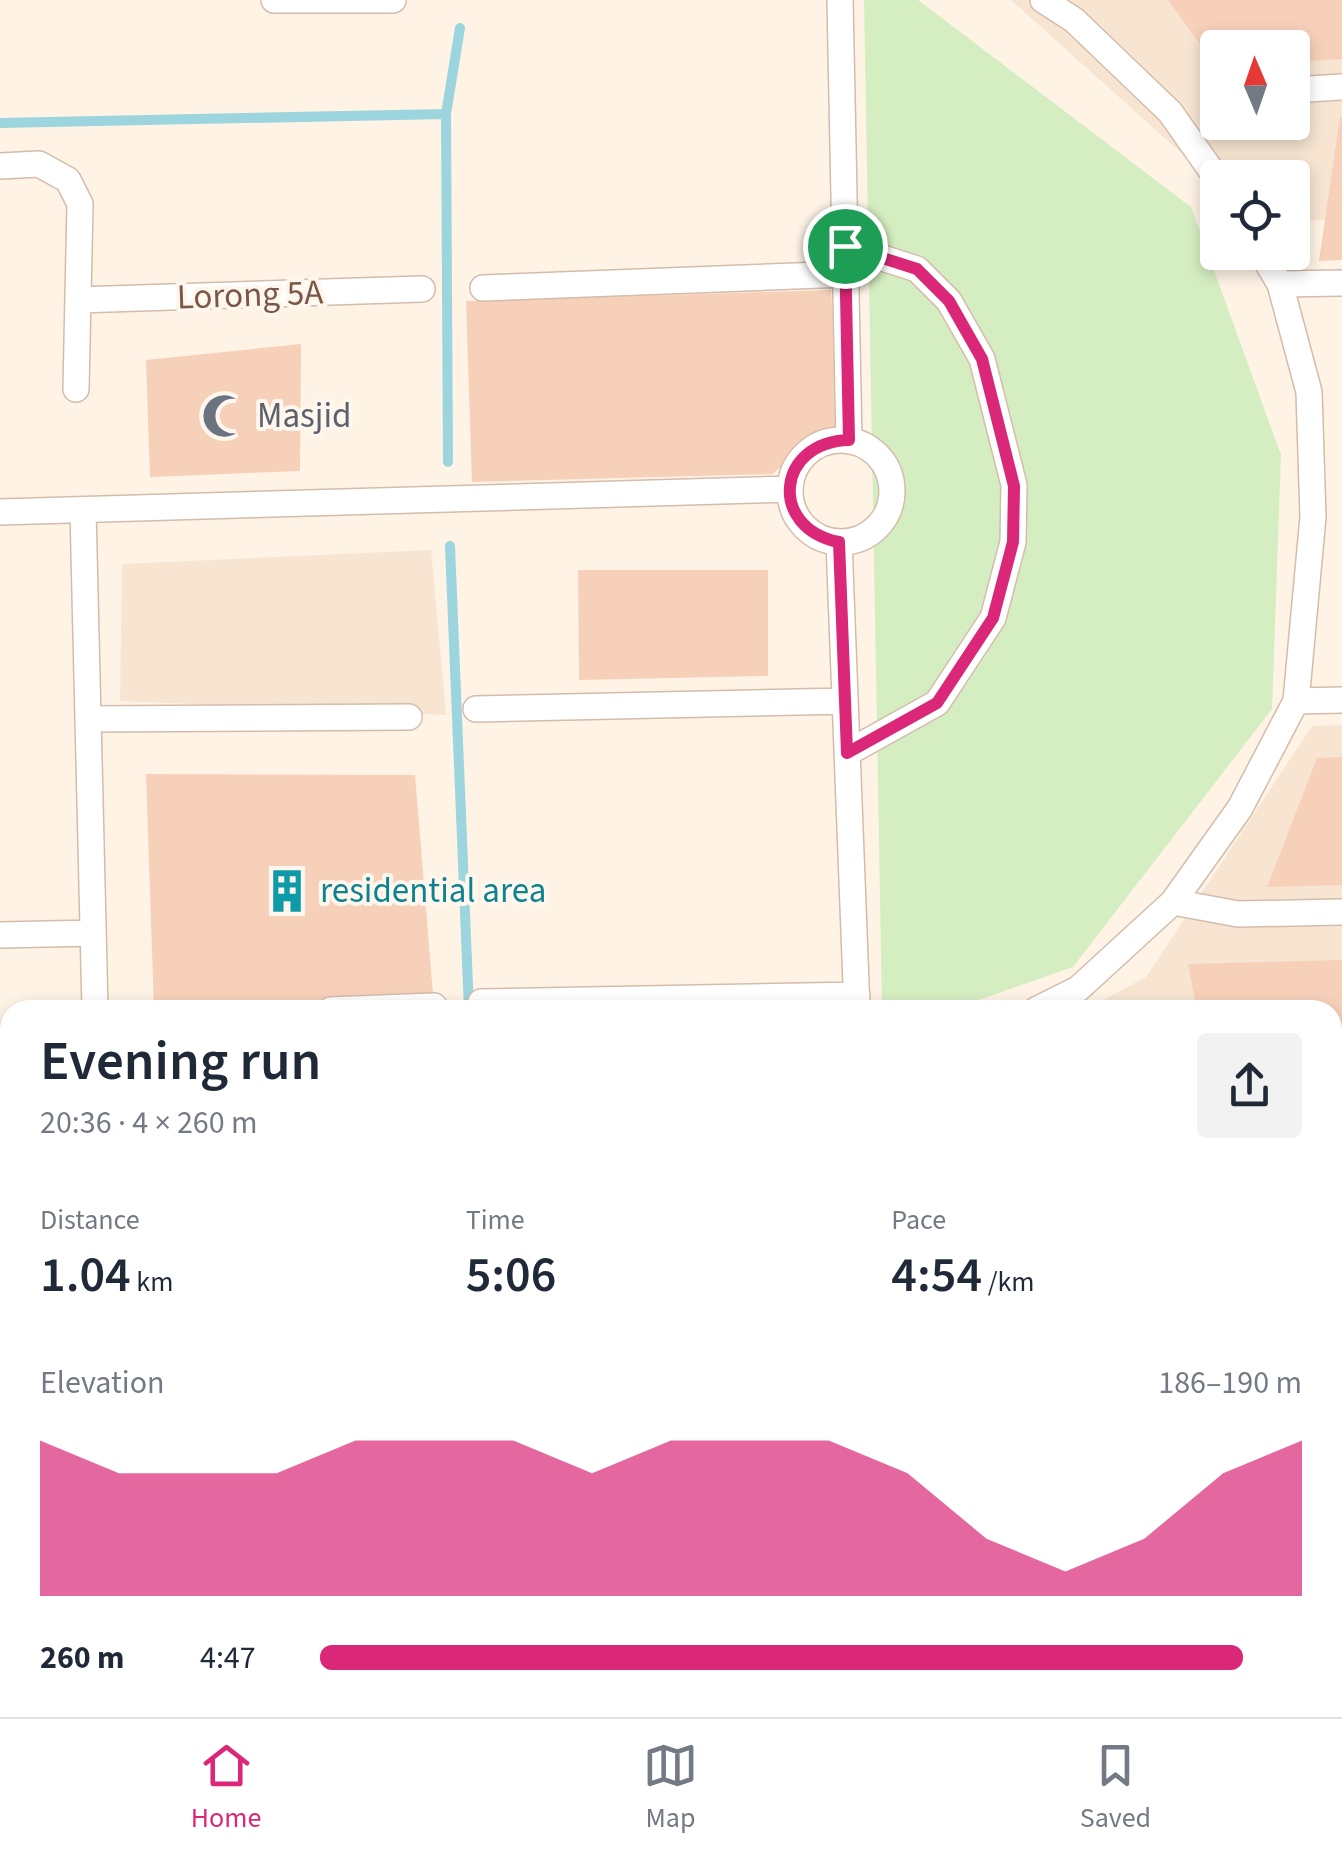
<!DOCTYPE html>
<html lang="en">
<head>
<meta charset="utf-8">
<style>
	:root { --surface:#fff; --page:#f2f2f3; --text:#1f2937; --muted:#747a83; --line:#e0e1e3; --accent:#db2777 }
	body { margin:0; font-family:"Source Sans 3",sans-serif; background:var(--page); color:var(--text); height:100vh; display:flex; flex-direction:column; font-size:38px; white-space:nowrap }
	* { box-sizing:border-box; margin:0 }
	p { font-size:32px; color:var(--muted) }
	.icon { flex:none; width:55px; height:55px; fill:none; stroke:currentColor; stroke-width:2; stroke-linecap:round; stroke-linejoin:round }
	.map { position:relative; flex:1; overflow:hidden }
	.drawer { position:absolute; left:0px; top:1000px; width:1342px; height:718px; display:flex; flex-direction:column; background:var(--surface); border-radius:30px 30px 0 0; box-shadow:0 5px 15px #0003 }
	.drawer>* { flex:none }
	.needle { width:65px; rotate:358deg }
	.fabs { position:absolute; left:1200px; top:30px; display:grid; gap:20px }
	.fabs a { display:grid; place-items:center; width:110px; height:110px; border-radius:10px; background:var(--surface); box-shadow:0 5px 15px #0003; font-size:50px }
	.pin { position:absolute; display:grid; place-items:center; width:85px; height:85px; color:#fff; margin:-42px; border:5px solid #fff; border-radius:50%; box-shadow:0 2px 10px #0007 }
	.round { display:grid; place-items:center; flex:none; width:105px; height:105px; border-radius:10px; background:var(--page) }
	.head { display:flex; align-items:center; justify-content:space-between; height:170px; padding:0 40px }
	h1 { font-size:55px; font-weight:600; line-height:75px }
	.stats { display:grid; grid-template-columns:repeat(3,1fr); gap:15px; height:170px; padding:10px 40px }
	.stats div { display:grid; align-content:center }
	.stats b { font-size:50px; font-weight:600 }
	.stats small { font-size:28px; font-weight:400 }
	.stats p { font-size:28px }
	.chart { height:280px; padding:20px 40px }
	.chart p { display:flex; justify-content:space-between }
	.chart svg { width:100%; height:180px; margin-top:10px; fill:var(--accent); opacity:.7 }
	ul { padding:0 40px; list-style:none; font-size:32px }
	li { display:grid; grid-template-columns:160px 120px 1fr; align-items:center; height:75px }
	li i { height:25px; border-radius:12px; background:var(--accent) }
	.tabs { display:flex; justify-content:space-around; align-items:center; height:140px; border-top:2px solid var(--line); background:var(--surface); font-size:28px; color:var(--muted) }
	.tabs a { display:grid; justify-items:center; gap:5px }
	.tabs .selected { color:var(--accent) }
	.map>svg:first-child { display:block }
</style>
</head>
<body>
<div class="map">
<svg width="1342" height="1717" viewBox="0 0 1342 1717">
	<rect width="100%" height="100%" fill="#fef3e5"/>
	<path fill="#f7e5d2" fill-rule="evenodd" d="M1011 0H1342V219L1293 221 1292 178H1218L1217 185ZM1218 48H1292V122H1218Z
		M431 550 446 715 120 701 122 564Z
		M1342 725V1571H1332V1010H1085L1146 977 1312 726Z"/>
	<path fill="#d5eec1" d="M864 0H918L1191 207 1281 455 1272 709 1073 967 950 1010H882Z"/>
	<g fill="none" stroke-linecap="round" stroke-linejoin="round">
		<path stroke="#9cd5dd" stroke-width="10" d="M0 123 446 114
			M448 462 446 114 460 28
			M450 546 469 1010"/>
	</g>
	<path fill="#f7d0ba" d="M1168 0H1342V59L1292 62V48H1218V69Z
		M1340 117 1342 118V260L1319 261Z
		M831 290 841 421 772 474 472 482 466 301Z
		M301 344 300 471 150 477 146 360Z
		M578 570H768V676L579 680Z
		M1342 757V885L1267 887 1317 758Z
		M146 774 415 775 434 1006 331 1010H154Z
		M1342 960V1100H1332V1010H1197L1188 964Z
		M1332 1179H1342V1325H1332Z"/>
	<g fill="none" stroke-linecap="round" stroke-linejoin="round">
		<g stroke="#d4bcac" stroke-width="28">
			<path id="minor" d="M274 0H393
				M840 0 849 441
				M1043 0 1074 20 1170 112 1218 180
				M1292 90 1342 87
				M0 166 39 164 68 180 80 204 76 389
				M845 246 917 269 949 301 982 359 1014 485 1013 542 993 618 937 703 847 753
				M1280 284 1342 283
				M483 288 846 274
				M78 300 422 289
				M790 491a51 51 0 1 1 102 0a51 51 0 1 1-102 0Z
				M83 510 95 1010
				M0 512 790 489
				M839 542 857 1010
				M1296 701 1342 700
				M476 709 845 701
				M89 719 409 717
				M1173 902 1238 914 1342 912
				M0 935 93 933
				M481 1002 857 995
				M331 1010 434 1006
				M1036 1010 1078 989 1173 902 1240 808 1296 701 1313 517 1309 392 1280 284 1261 252
				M1332 1129H1342
				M0 1244 10 1243
				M1332 1347H1342
				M1332 1559H1342
				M1332 1619H1342"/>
		</g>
		<use href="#minor" stroke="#fff" stroke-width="25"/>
	</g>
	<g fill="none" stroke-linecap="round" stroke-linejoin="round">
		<g stroke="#fff" stroke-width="20">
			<path id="route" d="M845 246 917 269 949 301 982 359 1014 486 1013 542 993 618 937 703 847 753 839 542C768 528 776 442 849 440Z"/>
		</g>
		<use href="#route" stroke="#db2777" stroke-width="12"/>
	</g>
	<defs>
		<g id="mosque-bare" transform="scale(3.45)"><path d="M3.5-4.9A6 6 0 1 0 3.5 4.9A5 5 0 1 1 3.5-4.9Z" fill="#6b7280" stroke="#fff7ed" stroke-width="2.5" paint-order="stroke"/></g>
		<g id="building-bare" transform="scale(3.45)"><path d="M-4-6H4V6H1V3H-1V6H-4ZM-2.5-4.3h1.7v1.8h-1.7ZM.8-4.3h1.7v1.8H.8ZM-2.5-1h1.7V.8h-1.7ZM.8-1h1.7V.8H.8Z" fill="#0f9aa8" stroke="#fff7ed" stroke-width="2.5" paint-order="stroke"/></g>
	</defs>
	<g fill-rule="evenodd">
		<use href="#mosque-bare" x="224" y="416"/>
		<use href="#building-bare" x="287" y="891"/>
	</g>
	<g text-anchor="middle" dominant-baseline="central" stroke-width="8" stroke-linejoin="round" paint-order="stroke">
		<g font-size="35" fill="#7a5747" stroke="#fff7ed">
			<text transform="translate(250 295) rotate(-2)">Lorong 5A</text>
		</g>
		<g font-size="35" fill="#5b616d" stroke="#fff7ed" text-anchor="start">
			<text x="257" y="416">Masjid</text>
		</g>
		<g font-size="35" fill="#0d838f" stroke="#fff7ed" text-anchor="start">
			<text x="320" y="891">residential area</text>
		</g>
	</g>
</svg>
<div class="fabs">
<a><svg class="needle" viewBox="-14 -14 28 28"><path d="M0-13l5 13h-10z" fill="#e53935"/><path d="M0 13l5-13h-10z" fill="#747a83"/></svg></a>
<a><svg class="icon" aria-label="locate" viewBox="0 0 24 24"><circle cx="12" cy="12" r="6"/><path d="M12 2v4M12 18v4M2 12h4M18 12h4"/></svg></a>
</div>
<div class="pin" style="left:845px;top:246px;background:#1e9e55"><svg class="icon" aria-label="arrive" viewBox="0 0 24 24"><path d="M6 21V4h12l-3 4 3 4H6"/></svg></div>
<section class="drawer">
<div class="head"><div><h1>Evening run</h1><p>20:36 · 4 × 260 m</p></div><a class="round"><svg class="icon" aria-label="share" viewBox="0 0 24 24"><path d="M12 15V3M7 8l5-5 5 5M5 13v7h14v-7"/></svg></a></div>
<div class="stats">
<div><p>Distance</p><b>1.04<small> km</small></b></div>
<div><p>Time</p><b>5:06</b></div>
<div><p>Pace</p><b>4:54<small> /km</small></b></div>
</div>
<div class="chart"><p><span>Elevation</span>186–190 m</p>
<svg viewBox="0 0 160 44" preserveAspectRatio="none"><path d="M0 44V6L10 14L20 14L30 14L40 6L50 6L60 6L70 14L80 6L90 6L100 6L110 14L120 30L130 38L140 30L150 14L160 6V44z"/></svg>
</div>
<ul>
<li><b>260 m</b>4:47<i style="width:94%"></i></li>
</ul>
</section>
</div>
<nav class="tabs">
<a class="selected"><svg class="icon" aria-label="home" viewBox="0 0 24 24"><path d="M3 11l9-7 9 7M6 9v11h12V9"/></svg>Home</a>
<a><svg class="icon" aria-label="map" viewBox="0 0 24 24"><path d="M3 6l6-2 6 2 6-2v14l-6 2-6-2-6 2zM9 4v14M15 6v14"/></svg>Map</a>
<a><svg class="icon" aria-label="saved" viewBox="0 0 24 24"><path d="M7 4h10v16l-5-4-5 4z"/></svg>Saved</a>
</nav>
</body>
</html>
